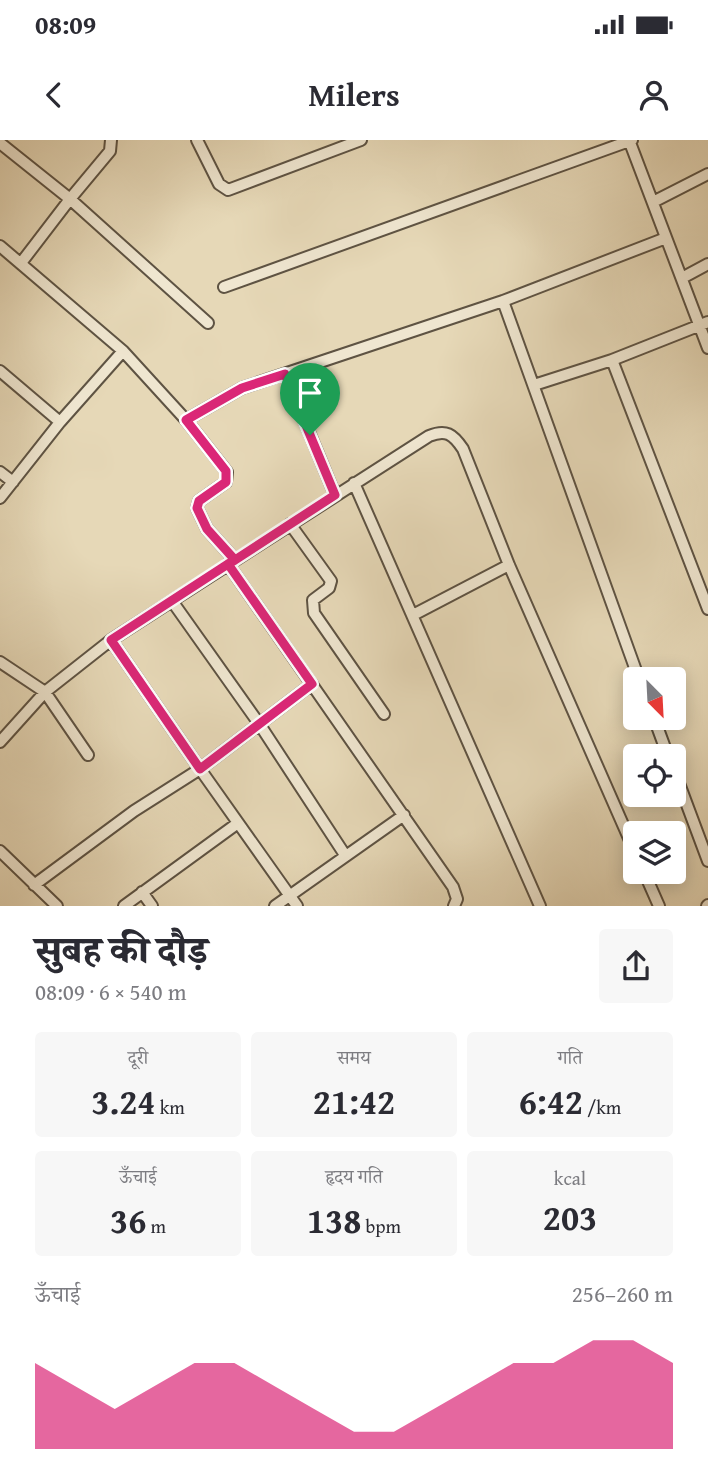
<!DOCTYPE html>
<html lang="hi">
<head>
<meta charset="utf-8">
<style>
	:root { --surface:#fff; --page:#f7f7f7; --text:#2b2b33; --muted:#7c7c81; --accent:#db2777 }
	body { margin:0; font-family:"Gentium Book Plus","Noto Serif Devanagari",serif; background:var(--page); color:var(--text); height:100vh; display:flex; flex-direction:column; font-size:26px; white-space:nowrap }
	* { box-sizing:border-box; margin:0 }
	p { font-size:23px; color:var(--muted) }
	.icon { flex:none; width:38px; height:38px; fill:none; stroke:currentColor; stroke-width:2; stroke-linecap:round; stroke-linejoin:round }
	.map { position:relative; height:766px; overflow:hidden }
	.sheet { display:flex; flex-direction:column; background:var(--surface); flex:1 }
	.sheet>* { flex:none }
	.needle { width:46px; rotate:156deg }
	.fabs { position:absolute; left:623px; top:527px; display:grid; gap:14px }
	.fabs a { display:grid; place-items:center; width:63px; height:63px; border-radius:7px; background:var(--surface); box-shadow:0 4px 18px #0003; font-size:35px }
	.pin { position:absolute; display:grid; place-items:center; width:60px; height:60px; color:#fff; margin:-72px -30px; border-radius:50% 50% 50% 0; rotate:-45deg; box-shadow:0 0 7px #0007 }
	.pin .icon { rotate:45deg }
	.round { display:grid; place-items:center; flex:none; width:74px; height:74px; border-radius:7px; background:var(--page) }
	.head { display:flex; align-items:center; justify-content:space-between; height:119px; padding:0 35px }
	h1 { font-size:38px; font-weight:800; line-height:52px }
	.figures { display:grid; grid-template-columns:repeat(3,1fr); gap:10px; height:119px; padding:7px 35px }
	.figures div { display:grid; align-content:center; border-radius:7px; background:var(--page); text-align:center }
	.figures b { font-size:35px; font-weight:800 }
	.figures small { font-size:19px; font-weight:400 }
	.figures p { font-size:19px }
	.chart { height:196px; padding:14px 35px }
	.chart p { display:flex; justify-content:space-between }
	.chart svg { width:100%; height:126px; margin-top:7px; fill:var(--accent); opacity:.7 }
	.status { display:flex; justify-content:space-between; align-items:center; height:49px; padding:0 35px; background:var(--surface); direction:ltr }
	.status svg { height:19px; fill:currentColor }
	header { display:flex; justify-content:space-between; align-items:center; height:91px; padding:0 35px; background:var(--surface); font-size:32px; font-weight:800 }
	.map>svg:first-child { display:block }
</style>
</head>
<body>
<div class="status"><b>08:09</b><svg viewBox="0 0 49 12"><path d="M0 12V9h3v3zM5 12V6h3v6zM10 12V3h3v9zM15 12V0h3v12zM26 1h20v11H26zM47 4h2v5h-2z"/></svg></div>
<header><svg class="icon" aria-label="back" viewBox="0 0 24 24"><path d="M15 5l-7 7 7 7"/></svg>Milers<svg class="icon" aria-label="person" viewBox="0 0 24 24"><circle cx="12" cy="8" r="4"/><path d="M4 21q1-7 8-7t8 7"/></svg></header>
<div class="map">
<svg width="708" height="766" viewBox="0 0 708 766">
	<rect width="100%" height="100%" fill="#e6d8b7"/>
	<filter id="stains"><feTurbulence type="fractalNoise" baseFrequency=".00286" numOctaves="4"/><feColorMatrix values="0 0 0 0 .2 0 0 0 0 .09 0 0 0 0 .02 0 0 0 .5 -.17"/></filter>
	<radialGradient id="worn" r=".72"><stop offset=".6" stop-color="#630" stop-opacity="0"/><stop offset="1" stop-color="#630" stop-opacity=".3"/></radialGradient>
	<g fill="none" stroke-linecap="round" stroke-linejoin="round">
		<g stroke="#5e5343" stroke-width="14">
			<path id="minor" d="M197 0 219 44 228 50 361 0
				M629 0 708 208
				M0 3 70 59 110 11 111 0
				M653 62 708 34
				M0 106 123 211 186 280 242 248 503 161
				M21 123 70 59 208 183
				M682 138 708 124
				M224 147 632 0
				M708 182 612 220 708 469
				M0 231 60 282
				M285 234 335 355
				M534 245 612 220
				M186 280 227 332 226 342 199 361 197 368 207 389 235 420
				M0 332 13 342
				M354 343 540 766
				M0 358 60 282 123 211
				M290 384 331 441 329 448 313 460 314 473 384 574
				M228 424 453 747 457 759 454 766
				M172 461 260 585 345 715
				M413 475 509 425
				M0 522 45 552 88 615
				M639 539 503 161 666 98
				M654 578 668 616
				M0 602 45 552 111 500 429 296C446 289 453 294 463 309L509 425 635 712
				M674 630 708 721
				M0 711 57 766
				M644 732 659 766
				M34 745 134 671 200 629 111 500
				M142 752 152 766
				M124 766 238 683
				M275 766 404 675
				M297 766 200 629 312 544
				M707 766 708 765"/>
		</g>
		<use href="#minor" stroke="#efe6d0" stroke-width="10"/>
	</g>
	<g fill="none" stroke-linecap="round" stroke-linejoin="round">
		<g stroke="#fff" stroke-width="14">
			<path id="route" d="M310 295 285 234 242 248 186 280 226 331V342L199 361 197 368 207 389 235 420 228 424 111 500 200 629 312 544 228 424 235 420 335 355 310 295"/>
		</g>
		<use href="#route" stroke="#db2777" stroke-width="9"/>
	</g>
	<rect width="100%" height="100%" filter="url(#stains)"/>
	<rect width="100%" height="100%" fill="url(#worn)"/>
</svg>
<div class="fabs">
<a><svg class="needle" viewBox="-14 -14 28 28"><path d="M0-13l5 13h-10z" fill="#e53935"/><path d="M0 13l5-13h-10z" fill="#7c7c81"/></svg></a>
<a><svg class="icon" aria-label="locate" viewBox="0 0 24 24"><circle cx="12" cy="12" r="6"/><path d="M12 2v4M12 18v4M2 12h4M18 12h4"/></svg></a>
<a><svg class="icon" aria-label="layers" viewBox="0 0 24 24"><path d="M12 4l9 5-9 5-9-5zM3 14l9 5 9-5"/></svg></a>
</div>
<div class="pin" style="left:310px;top:295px;background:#1e9e55"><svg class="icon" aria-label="arrive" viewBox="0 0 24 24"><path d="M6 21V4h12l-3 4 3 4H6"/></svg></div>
</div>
<section class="sheet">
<div class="head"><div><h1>सुबह की दौड़</h1><p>08:09 · 6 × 540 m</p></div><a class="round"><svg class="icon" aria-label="share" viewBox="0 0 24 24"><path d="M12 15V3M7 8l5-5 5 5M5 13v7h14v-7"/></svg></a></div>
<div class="figures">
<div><p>दूरी</p><b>3.24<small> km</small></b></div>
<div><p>समय</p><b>21:42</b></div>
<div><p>गति</p><b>6:42<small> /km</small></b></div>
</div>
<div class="figures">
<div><p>ऊँचाई</p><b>36<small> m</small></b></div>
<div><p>हृदय गति</p><b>138<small> bpm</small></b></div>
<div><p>kcal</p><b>203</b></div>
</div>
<div class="chart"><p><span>ऊँचाई</span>256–260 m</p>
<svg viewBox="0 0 160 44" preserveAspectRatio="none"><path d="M0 44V14L10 22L20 30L30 22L40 14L50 14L60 22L70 30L80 38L90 38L100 30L110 22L120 14L130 14L140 6L150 6L160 14V44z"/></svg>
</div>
</section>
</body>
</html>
